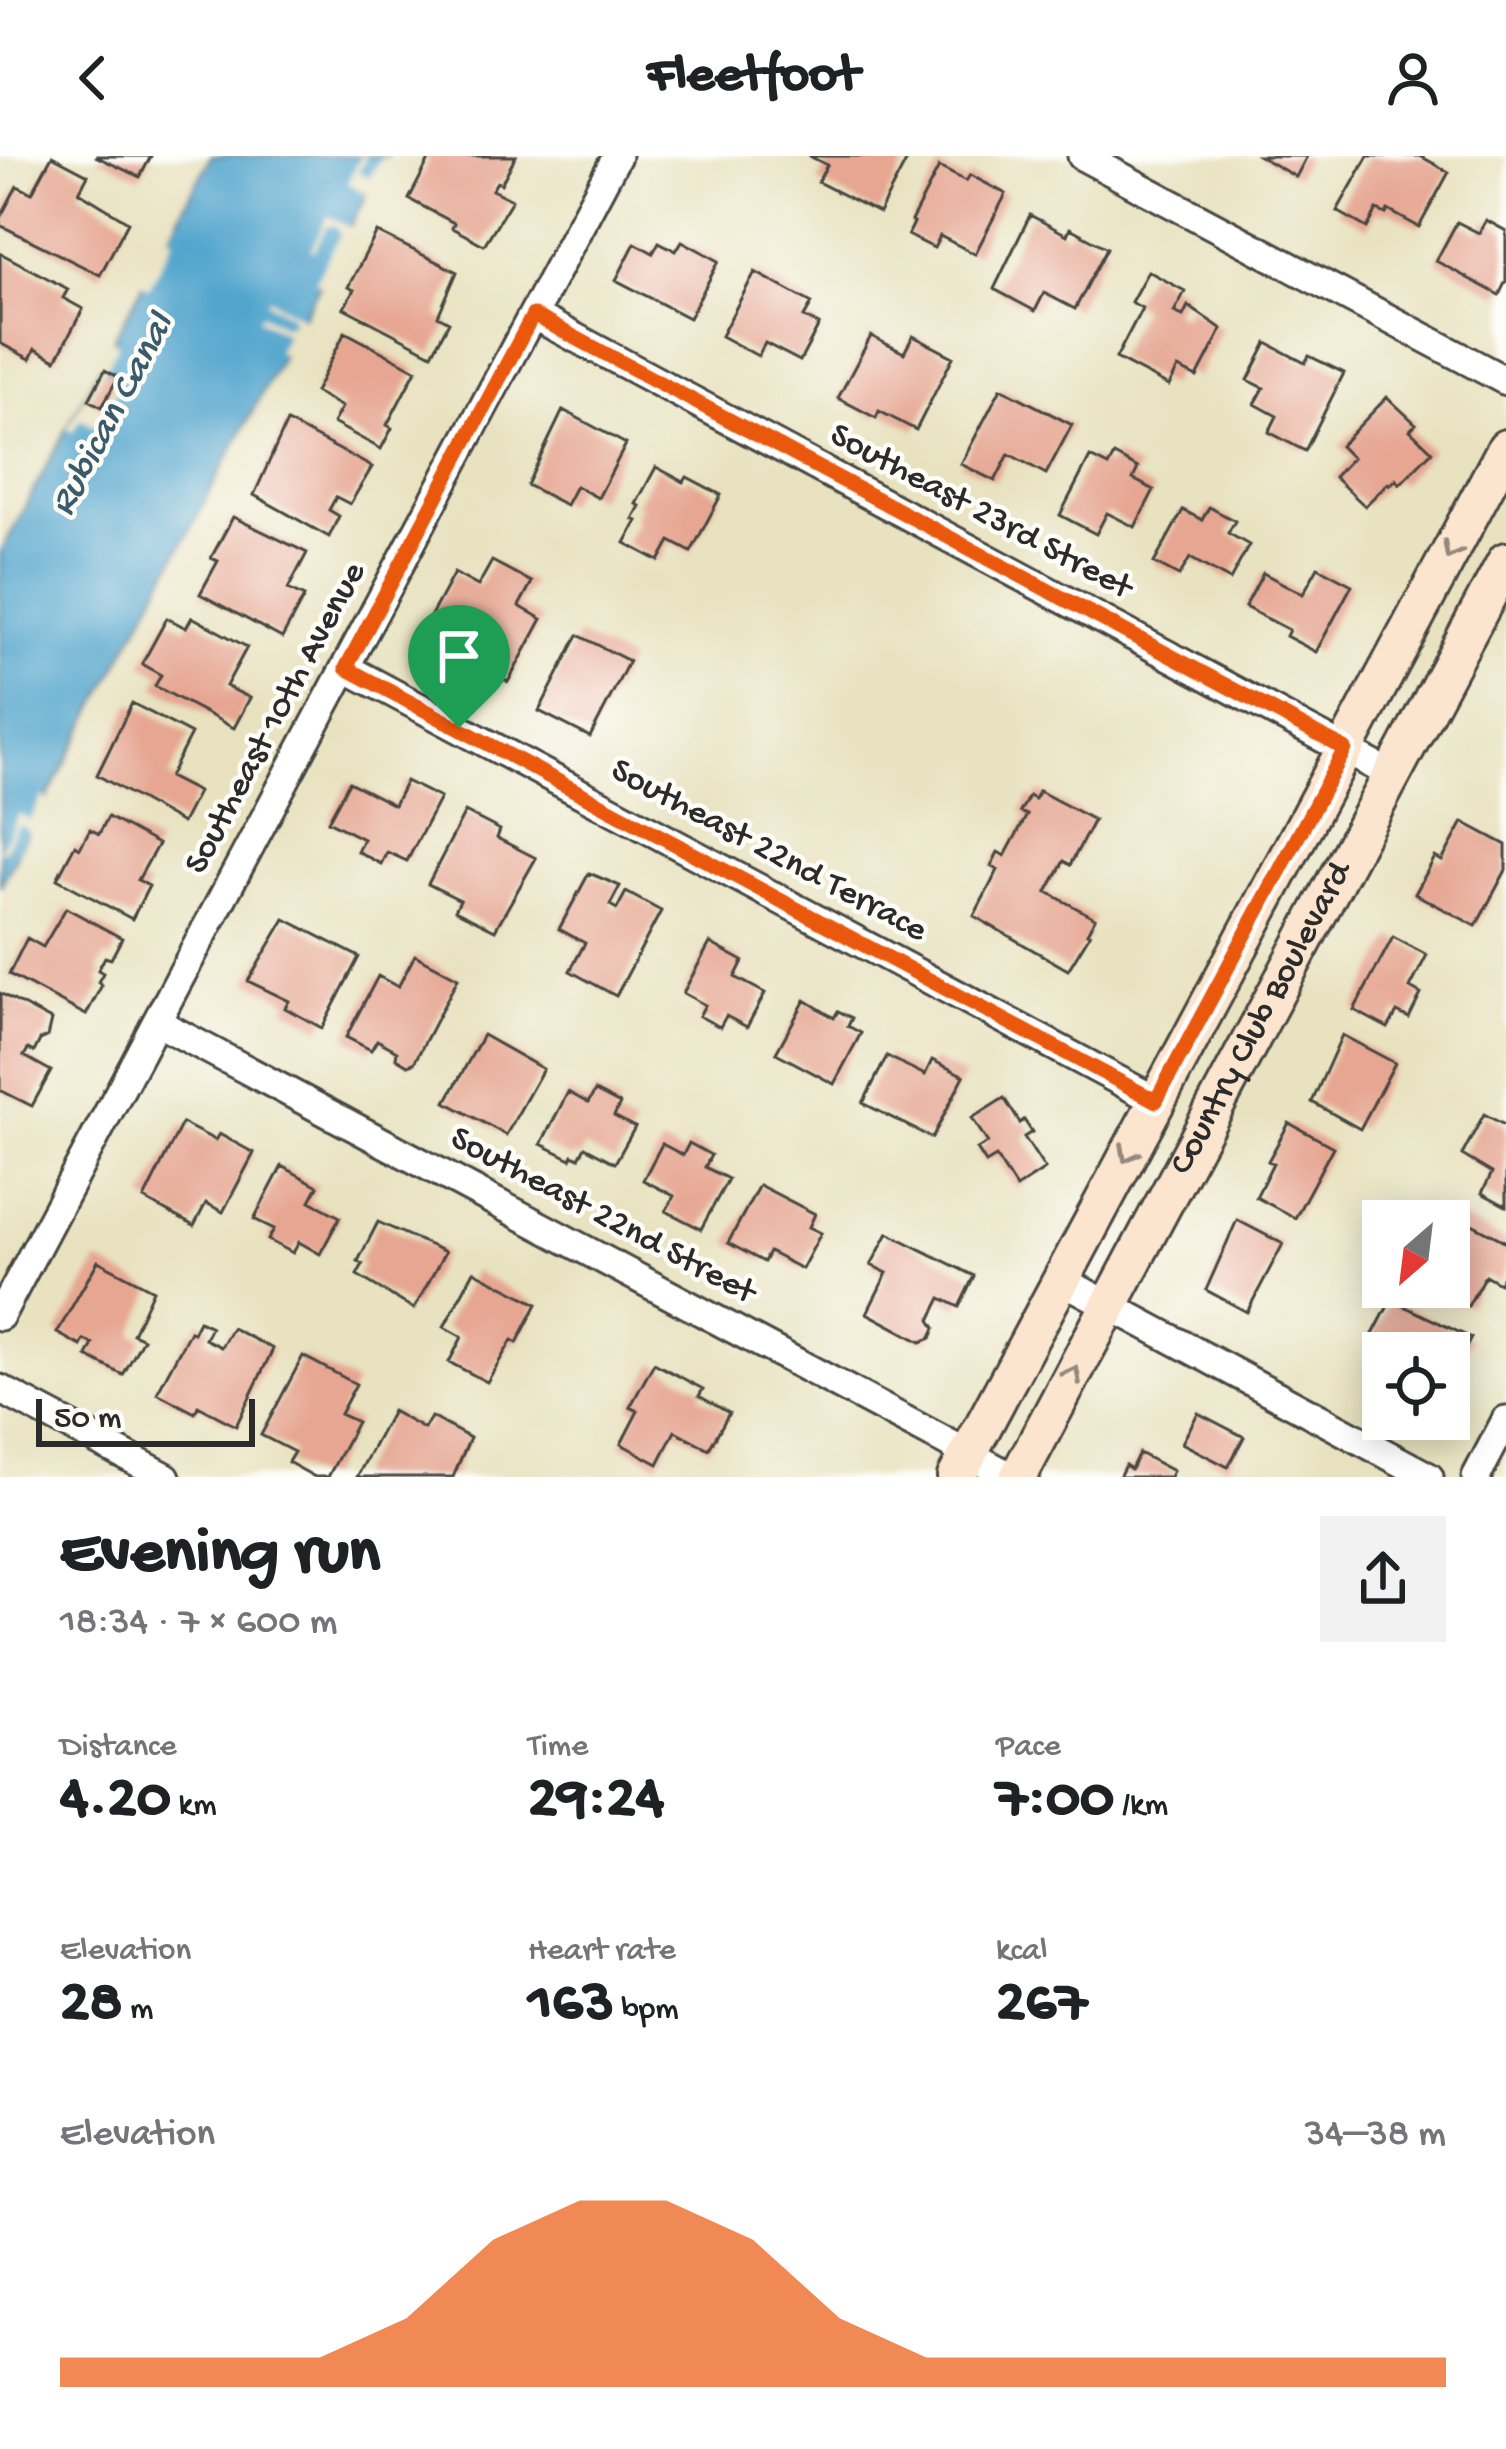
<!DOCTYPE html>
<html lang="en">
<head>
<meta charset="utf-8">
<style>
	:root { --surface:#fff; --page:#f2f2f2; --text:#202124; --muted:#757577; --accent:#ea580c }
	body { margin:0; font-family:"Gochi Hand",sans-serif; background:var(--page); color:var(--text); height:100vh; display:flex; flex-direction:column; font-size:45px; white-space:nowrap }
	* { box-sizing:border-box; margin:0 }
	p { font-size:39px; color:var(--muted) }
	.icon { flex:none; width:66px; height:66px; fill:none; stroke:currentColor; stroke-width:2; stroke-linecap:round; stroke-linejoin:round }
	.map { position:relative; height:1321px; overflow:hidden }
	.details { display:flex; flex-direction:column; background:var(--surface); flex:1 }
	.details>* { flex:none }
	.needle { width:78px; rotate:208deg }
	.buttons { position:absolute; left:1362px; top:1044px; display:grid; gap:24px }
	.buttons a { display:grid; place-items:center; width:108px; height:108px; border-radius:0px; background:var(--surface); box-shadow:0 6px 30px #0003; font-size:60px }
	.scale { position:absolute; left:36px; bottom:30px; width:219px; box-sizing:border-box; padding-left:12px; border:6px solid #2b2b2b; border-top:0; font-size:33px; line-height:42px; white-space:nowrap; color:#2b2b2b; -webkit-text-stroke:9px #fdfcf7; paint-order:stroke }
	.pin { position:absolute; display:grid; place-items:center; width:102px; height:102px; color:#fff; margin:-123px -51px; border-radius:50% 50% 50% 0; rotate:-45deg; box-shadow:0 0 12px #0007 }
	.pin .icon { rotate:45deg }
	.round { display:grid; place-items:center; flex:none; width:126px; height:126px; border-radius:0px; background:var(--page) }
	.overview { display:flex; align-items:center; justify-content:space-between; height:204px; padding:0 60px }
	h1 { font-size:66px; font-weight:700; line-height:90px }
	.stats { display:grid; grid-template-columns:repeat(3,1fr); gap:18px; height:204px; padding:12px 60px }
	.stats div { display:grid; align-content:center }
	.stats b { font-size:60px; font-weight:700 }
	.stats small { font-size:33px; font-weight:400 }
	.stats p { font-size:33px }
	.chart { height:336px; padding:24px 60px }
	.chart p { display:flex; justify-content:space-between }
	.chart svg { width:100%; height:216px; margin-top:12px; fill:var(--accent); opacity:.7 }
	header { display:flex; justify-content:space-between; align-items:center; height:156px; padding:0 60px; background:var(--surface); font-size:54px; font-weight:700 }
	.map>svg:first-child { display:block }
</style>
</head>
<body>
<header><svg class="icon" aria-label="back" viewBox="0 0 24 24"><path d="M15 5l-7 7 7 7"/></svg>Fleetfoot<svg class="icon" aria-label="person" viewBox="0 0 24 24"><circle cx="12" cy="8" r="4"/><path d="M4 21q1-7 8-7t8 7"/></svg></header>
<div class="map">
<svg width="1506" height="1321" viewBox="0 0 1506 1321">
	<rect width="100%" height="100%" fill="#fdfcf7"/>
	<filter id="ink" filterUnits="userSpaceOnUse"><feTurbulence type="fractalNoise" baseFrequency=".00833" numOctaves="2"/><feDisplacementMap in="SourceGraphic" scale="24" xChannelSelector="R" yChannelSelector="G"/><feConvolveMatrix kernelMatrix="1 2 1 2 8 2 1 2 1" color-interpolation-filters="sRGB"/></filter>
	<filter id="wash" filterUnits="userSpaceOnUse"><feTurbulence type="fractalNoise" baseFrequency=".004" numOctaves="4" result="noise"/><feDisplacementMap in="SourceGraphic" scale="48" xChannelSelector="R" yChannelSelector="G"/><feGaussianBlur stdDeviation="2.7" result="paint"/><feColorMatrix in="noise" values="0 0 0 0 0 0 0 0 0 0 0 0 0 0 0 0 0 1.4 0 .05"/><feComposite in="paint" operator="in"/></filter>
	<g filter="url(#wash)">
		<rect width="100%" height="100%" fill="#e8e2c0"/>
		<path fill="#51a4cd" stroke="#3e687c" stroke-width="3" d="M211 0H388L0 731V398Z"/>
		<path fill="#e8e2c0" d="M361 0H366L358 16 369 22 381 2 394 0 370 47 365 45 367 38 347 27Z
			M361 52 367 54 327 131 315 125 340 79 336 69 326 71 314 95 311 93 328 60 351 71Z
			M172 61 177 63 169 80 174 83 149 131 138 125Z
			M269 142 304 162 295 180 299 184 290 202 277 196 286 178 258 163 261 158 284 170 293 167 289 158 267 146Z
			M107 182 118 188 90 244 102 250 119 218 124 221 96 272 80 263 73 276 67 273 100 211 95 208Z
			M42 641 52 646 20 698 18 697 29 676 21 669 16 671 3 696 0 694 19 658 30 664Z"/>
		<g id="blocks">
			<path fill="#e6a692" d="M52 0 88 19 79 36 128 66 100 119 0 69V62L17 30 32 37Z
				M95 0H151L140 21Z
				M421 0H516L501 28 497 26 492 34 512 44 484 89 452 72 454 67 409 43 429 4Z
				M809 0H909L879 57 818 26 827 9Z
				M1259 0H1307L1296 21Z
				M1368 0H1420L1449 16 1419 71 1388 54 1386 58 1377 54 1367 72 1337 55Z
				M939 11 966 25 970 19 1006 38 975 98 940 80 934 92 908 79 914 67 911 65Z
				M1030 59 1067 79 1070 72 1107 92 1075 153 1044 137 1035 155 994 133Z
				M1486 64 1506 75V125L1499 139 1436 105 1457 66 1479 77Z
				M377 76 457 116 438 160 449 166 432 198 344 152 354 134 348 131Z
				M682 85 719 105 689 162 616 124 635 87 653 97 659 86 676 95Z
				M0 97 68 133 63 142 83 153 56 204 35 193 30 203 0 187Z
				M1148 115 1185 135 1174 156 1183 160 1188 150 1222 173 1197 221 1178 212 1169 230 1116 202 1142 152 1131 146Z
				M755 116 812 147 804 161 819 169 800 205 765 187 758 200 721 180Z
				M345 176 416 214 387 269 392 272 381 293 333 267 342 251 315 236Z
				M871 180 904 197 913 180 953 201 916 274 879 255 876 262 838 242Z
				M1267 187 1305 207 1309 200 1344 217 1305 295 1269 276 1277 260 1255 248 1264 232 1248 224Z
				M105 214 118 221 102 251 89 244Z
				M1001 232 1072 269 1046 318 1009 298 995 325 961 308Z
				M1387 241 1416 268 1410 274 1432 295 1400 328 1396 323 1390 329 1388 327 1365 350 1334 321 1352 302 1340 290Z
				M563 254 626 288 598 342 576 330 566 349 527 329Z
				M287 266 372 311 350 348 336 341 329 354 339 360 329 381 254 339Z
				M1114 299 1138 312 1133 323 1154 334 1135 371 1107 357 1096 378 1060 359 1090 301 1108 310Z
				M656 311 684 326 687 321 721 339 691 396 670 385 659 405 625 387 637 365 633 363 640 350 636 348Z
				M1209 351 1235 365 1228 377 1249 389 1230 424 1190 402 1179 420 1154 407 1183 354 1202 364Z
				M233 361 307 397 288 433 304 441 282 482 200 438 218 405 211 402Z
				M492 405 532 426 519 450 542 463 508 526 469 505 473 498 439 485 436 478 424 472 454 417 478 430Z
				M1318 411 1352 429 1316 496 1286 480 1289 474 1245 451 1263 417 1303 438Z
				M192 461 247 491 226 530 250 542 234 572 155 530 161 519 142 508 167 462 186 472Z
				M578 479 629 505 590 581 539 555Z
				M132 547 191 578 169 621 198 636 182 667 97 619Z
				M406 625 440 642 407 705 387 696 381 708 357 695 363 683 328 665 349 626 394 649Z
				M1039 635 1094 664 1070 709 1064 705 1047 736 1095 762 1087 777 1090 778 1068 814 974 760 998 714 991 710 998 696 1005 700 1027 659 1020 656 1029 640 1035 643Z
				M465 656 500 674 497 682 536 702 495 774 455 754 460 744 428 728Z
				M108 661 158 688 138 724 149 730 132 763 57 723 75 689 80 692 90 673 99 678Z
				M1463 666 1506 689V714L1476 770 1415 738 1435 701 1442 705Z
				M589 717 620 730 610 749 617 753 626 736 661 755 616 840 570 815 585 787 559 773Z
				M66 752 122 782 111 803 105 801 98 814 103 817 98 826 102 829 86 859 9 818 27 782 43 791Z
				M285 763 359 801 322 872 285 852 289 845 248 825Z
				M1393 781 1427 799 1410 832 1421 838 1409 862 1397 856 1388 872 1354 854Z
				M710 787 743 805 735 821 765 837 747 871 726 860 720 871 699 860 705 849 683 837Z
				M415 799 458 822 414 907 408 909 396 902 397 895 377 884 371 894 346 881 378 820 398 831Z
				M0 837 51 864 47 881 40 884 34 896 28 893 24 900 51 915 32 950 0 934Z
				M805 844 834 862 838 855 852 862 848 870 861 877 834 928 776 897Z
				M483 879 543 913 506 979 446 946Z
				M1342 879 1395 907 1360 973 1312 946Z
				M887 900 925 919 932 904 964 920 932 982 863 947Z
				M595 935 620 948 614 960 635 971 615 1007 585 991 579 1002 573 999 571 1003 541 988 568 936 588 947Z
				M1004 942 1020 967 1024 964 1032 976 1024 981 1045 1013 1016 1032 996 1001 986 1007 977 993 988 987 972 962Z
				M1484 958 1506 970V1050L1482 1037 1492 1017 1462 999Z
				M182 967 215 984 219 978 254 997 223 1056 206 1047 194 1070 144 1043Z
				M1289 967 1333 991 1295 1062 1256 1041 1273 1007 1268 1005Z
				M689 987 711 999 705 1011 728 1023 701 1073 666 1055 674 1040 643 1024 662 988 683 999Z
				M282 1010 318 1030 310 1045 340 1061 320 1098 299 1086 293 1097 268 1084 274 1073 254 1063Z
				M759 1029 815 1058 809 1071 821 1077 802 1113 769 1096 764 1106 728 1087Z
				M1455 1059 1506 1086V1114L1499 1127 1485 1119 1468 1150 1432 1131H1449V1070Z
				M1237 1064 1283 1088 1247 1156 1206 1134Z
				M378 1066 445 1096 414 1153 357 1119 363 1108 358 1105Z
				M888 1077 974 1120 959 1151 941 1142 930 1164 935 1172 931 1182 921 1186 867 1157 887 1117 871 1109Z
				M98 1105 153 1134 133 1178 143 1183 123 1219 87 1200 93 1188 84 1184 81 1190 57 1177Z
				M474 1115 537 1148 517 1187 512 1184 487 1226 449 1206 462 1181 444 1171Z
				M1391 1144 1471 1182 1449 1224V1197H1389L1369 1186Z
				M199 1165 211 1171 205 1183 221 1191 232 1172 273 1193 236 1270 198 1250 195 1257 157 1237 190 1175 193 1177Z
				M303 1200 356 1228 340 1258 357 1266 328 1321H315L288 1306 294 1296 261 1279Z
				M654 1207 703 1233 699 1240 729 1257 709 1293 675 1275 658 1308 621 1288 638 1255 630 1251Z
				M392 1255 424 1273 431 1261 470 1282 453 1321H357Z
				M1198 1257 1244 1281 1228 1311 1182 1287Z
				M1139 1297 1173 1315 1170 1321H1119L1125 1309 1131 1313Z"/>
		</g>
	</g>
	<g filter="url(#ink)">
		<use href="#blocks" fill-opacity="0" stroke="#474641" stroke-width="3"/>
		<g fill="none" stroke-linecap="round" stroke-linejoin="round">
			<g stroke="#474641" stroke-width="33">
				<path id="minor" d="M1082 0 1506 225
					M533 159 1392 619
					M346 512 1157 945
					M157 866 1012 1321
					M1060 1123 1429 1321
					M0 1160 617 0
					M0 1233 166 1321
					M1476 1321 1506 1264"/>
			</g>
			<g stroke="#474641" stroke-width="42">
				<g id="secondary">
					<path d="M956 1321 1506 292"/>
					<path id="s1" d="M1018 1321 1506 405"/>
				</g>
			</g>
			<use href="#minor" stroke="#fff" stroke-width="27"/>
			<use href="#secondary" stroke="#fce5cf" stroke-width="36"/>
		</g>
		<defs><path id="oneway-chevron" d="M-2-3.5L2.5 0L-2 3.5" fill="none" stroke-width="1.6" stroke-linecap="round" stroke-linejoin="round" transform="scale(3)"/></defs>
		<g stroke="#94887d">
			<use href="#oneway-chevron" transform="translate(1451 395) rotate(118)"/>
			<use href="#oneway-chevron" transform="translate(1128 998) rotate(118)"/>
			<use href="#oneway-chevron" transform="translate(1073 1218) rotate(-62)"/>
		</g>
	</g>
	<g fill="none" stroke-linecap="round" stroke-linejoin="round" filter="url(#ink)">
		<g stroke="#fff" stroke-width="24">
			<path id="route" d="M533 159 1345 593 1156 945 346 512Z"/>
		</g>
		<use href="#route" stroke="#ea580c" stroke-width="15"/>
	</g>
	<g text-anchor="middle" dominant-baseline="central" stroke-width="9" stroke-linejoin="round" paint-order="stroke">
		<g font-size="36" fill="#2b2b2b" stroke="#fdfcf7">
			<text transform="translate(980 357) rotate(28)">Southeast 23rd Street</text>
			<text transform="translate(277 563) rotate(-62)">Southeast 10th Avenue</text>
			<text transform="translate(768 696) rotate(28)">Southeast 22nd Terrace</text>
			<text stroke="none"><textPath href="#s1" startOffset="519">Country Club Boulevard</textPath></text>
			<text transform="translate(602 1061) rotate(28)">Southeast 22nd Street</text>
		</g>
		<g font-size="39" font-style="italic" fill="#3a5b6c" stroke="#fdfcf7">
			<text transform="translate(114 260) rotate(-62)">Rubican Canal</text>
		</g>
	</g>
</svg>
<div class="buttons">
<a><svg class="needle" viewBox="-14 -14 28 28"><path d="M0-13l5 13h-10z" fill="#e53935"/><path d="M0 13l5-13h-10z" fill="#757577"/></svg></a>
<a><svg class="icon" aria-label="locate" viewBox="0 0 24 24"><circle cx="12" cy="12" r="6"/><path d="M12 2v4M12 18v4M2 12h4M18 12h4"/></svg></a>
</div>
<div class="scale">50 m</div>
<div class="pin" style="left:459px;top:572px;background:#1e9e55"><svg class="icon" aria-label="arrive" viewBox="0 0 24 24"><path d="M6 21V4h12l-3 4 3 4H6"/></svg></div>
</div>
<section class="details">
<div class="overview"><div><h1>Evening run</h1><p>18:34 · 7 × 600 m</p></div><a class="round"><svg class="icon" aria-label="share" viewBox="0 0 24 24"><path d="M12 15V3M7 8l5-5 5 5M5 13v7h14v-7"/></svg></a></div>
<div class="stats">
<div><p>Distance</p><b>4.20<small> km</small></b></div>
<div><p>Time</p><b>29:24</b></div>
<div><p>Pace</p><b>7:00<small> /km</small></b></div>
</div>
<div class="stats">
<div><p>Elevation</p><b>28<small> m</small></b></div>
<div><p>Heart rate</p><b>163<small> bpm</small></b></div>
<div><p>kcal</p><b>267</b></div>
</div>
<div class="chart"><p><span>Elevation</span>34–38 m</p>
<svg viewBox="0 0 160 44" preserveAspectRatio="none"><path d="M0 44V38L10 38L20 38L30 38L40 30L50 14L60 6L70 6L80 14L90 30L100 38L110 38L120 38L130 38L140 38L150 38L160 38V44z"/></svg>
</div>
</section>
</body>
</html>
